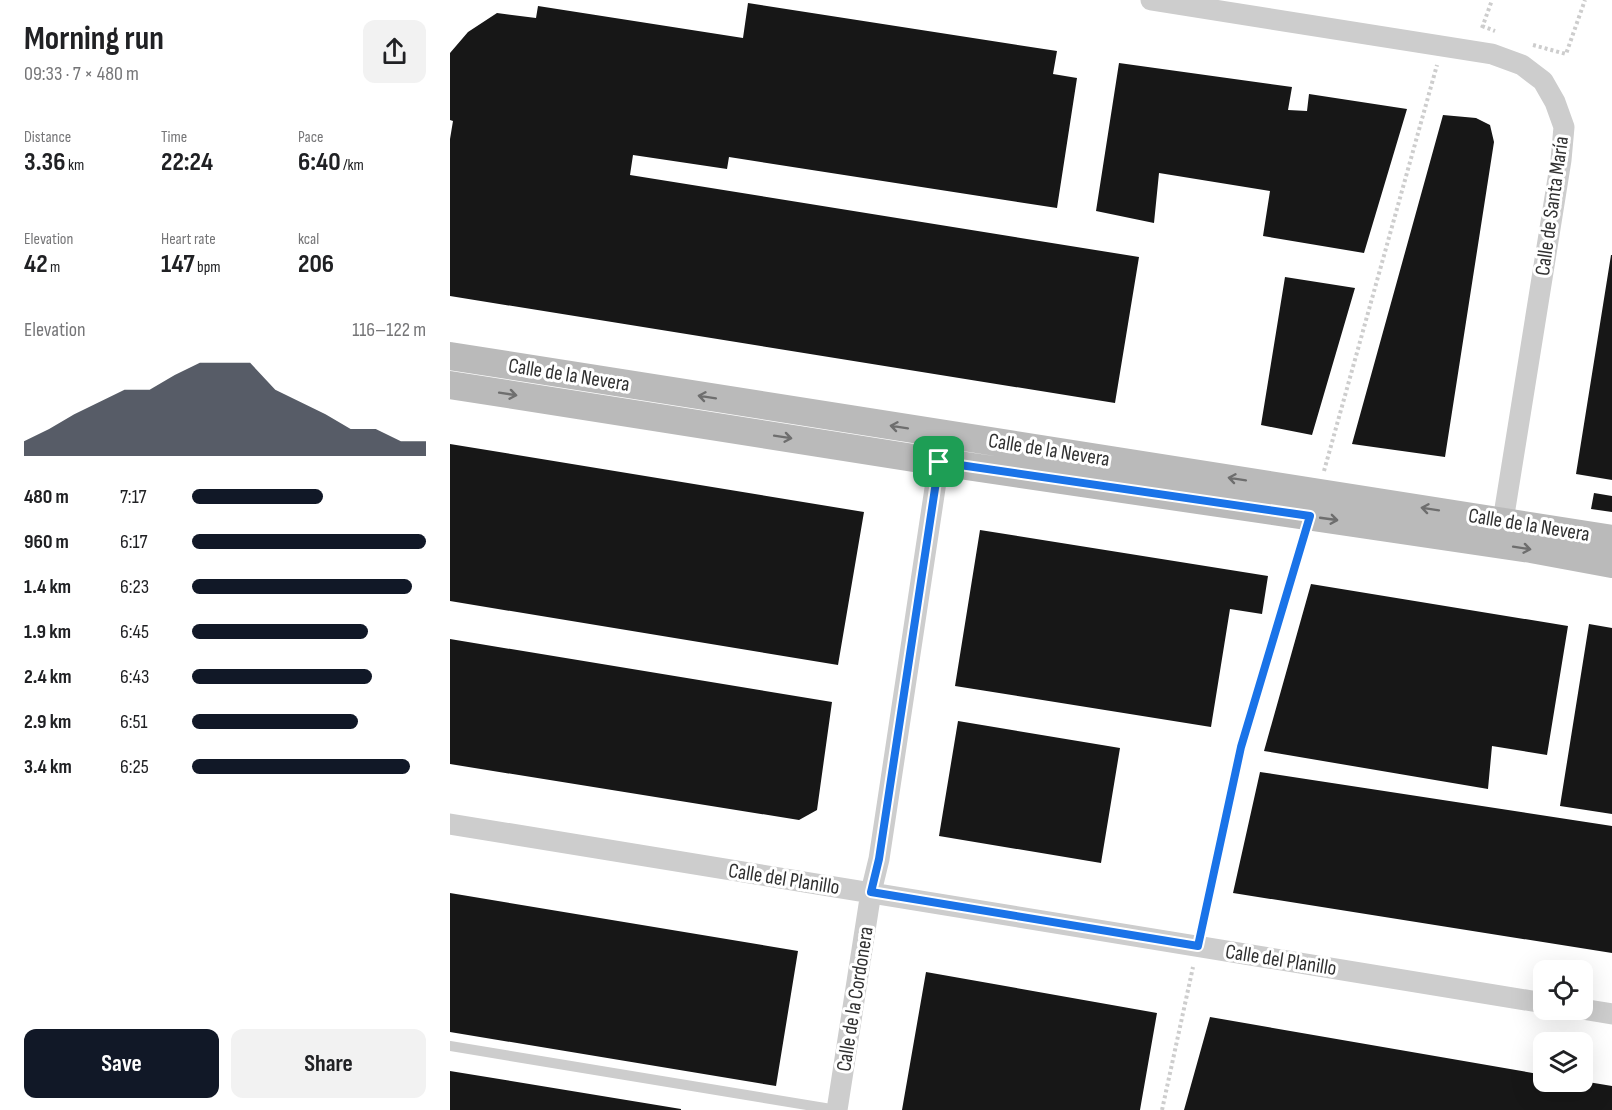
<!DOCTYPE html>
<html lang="en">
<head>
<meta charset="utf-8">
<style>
	:root { --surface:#fff; --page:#f2f2f2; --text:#202124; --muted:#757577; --accent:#111827 }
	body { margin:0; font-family:"Sofia Sans Condensed",sans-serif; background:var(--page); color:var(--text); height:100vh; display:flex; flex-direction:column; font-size:22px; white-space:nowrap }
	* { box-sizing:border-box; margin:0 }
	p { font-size:20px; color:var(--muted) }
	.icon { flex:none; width:33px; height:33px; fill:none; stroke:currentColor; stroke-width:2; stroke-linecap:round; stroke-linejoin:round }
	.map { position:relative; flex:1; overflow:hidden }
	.panel { display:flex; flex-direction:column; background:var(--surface); width:450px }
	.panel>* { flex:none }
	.controls { position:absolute; left:1083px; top:960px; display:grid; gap:12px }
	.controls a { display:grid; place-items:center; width:60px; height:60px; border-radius:12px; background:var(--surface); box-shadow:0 6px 24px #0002; font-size:30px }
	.pin { position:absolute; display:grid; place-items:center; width:51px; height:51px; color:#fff; margin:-26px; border-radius:12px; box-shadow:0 3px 9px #0006 }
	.round { display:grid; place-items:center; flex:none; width:63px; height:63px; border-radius:12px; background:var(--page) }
	.head { display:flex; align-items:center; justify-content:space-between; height:102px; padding:0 24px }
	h1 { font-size:33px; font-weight:700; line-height:45px }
	.figures { display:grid; grid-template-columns:repeat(3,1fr); gap:9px; height:102px; padding:6px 24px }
	.figures div { display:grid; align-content:center }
	.figures b { font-size:26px; font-weight:700 }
	.figures small { font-size:16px; font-weight:400 }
	.figures p { font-size:16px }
	.chart { height:168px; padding:12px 24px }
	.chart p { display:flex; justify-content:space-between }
	.chart svg { width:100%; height:108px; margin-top:6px; fill:var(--accent); opacity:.7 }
	.primary-button { display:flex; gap:12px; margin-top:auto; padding:12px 24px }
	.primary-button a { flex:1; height:69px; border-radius:12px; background:var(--accent); color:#fff; font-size:24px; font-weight:700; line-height:69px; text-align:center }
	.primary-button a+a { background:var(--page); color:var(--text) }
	ul { padding:0 24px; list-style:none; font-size:20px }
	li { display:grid; grid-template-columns:96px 72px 1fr; align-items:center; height:45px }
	li i { height:15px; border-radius:8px; background:var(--accent) }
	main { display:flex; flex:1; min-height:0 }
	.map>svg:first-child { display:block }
</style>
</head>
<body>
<main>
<section class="panel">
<div class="head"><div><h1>Morning run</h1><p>09:33 · 7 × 480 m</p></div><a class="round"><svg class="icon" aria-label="share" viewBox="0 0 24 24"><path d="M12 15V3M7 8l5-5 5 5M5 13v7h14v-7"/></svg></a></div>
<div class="figures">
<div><p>Distance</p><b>3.36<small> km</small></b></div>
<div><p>Time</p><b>22:24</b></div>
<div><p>Pace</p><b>6:40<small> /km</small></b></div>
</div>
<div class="figures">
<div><p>Elevation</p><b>42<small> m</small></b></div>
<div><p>Heart rate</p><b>147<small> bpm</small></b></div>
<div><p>kcal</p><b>206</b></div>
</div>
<div class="chart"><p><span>Elevation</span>116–122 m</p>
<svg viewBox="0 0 160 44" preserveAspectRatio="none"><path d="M0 44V38L10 33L20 27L30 22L40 17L50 17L60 11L70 6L80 6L90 6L100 17L110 22L120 27L130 33L140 33L150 38L160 38V44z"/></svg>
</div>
<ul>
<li><b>480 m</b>7:17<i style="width:56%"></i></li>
<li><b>960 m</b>6:17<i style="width:100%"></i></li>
<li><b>1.4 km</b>6:23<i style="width:94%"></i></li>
<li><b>1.9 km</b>6:45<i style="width:75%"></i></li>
<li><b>2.4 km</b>6:43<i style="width:77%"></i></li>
<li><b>2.9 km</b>6:51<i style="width:71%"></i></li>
<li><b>3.4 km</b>6:25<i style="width:93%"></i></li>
</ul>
<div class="primary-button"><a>Save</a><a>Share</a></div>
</section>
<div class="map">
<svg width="1162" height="1110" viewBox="0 0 1162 1110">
	<rect width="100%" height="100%" fill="#fff"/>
	<path fill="#171717" d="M298 3 607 51 603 74 627 78 607 208 279 157 277 169 183 155 180 175 689 257 665 403 0 296V139L3 121 0 120V53L18 32 47 13 86 18 88 6 293 38Z
		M669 63 842 87 838 110 857 111 859 94 957 109 914 253 813 236 820 191 709 173 704 223 646 211Z
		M993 115 1026 118 1040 125 1044 142 995 457 902 444Z
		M1161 255H1162V480L1126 474Z
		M835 277 905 288 862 435 811 425Z
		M0 444 414 512 388 665 0 601Z
		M1144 493 1162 496V512L1141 509Z
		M530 530 818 576 812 614 780 609 761 727 505 686Z
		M861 584 1118 626 1097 755 1042 746 1038 789 814 751Z
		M1139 624 1162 628V814L1110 806Z
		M0 639 382 702 367 810 349 820 0 764Z
		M508 721 670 748 651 863 489 836Z
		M810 772 1162 826V953L783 893Z
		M0 893 348 951 326 1086 0 1032Z
		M476 972 707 1013 690 1110H452Z
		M760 1017 1094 1075V1082L1132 1081 1162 1086V1110H734Z
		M0 1071 231 1109V1110H0Z"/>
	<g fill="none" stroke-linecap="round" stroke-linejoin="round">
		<path stroke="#cdcdcd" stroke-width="4" stroke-dasharray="3 3" stroke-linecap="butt" d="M1032 26 1045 31
			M1032 28 1042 0
			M1083 45 1116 54 1135 0
			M874 471 987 65
			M752 928 791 747 853 540
			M712 1110 743 967"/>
		<path stroke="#cdcdcd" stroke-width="10" d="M0 1046 387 1110"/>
		<path stroke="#cdcdcd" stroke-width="21" d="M701 0 1042 54 1072 65 1093 81 1105 102 1114 127 1111 160 1053 521
			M0 824 1094 1003
			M1132 1009 1162 1014
			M387 1110 421 892 429 859 489 462"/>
		<path stroke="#bababa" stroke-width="28" d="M0 356 1162 539
			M0 385 489 462 1081 549 1162 564"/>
	</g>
	<defs><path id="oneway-shaft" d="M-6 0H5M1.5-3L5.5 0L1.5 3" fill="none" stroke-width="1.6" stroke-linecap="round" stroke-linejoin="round" transform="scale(1.5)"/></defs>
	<g stroke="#6e6e6e">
		<use href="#oneway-shaft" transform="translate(58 394) rotate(9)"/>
		<use href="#oneway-shaft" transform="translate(257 397) rotate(-171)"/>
		<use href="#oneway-shaft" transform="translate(449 427) rotate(-171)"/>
		<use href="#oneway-shaft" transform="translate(333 437) rotate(9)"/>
		<use href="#oneway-shaft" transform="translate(787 479) rotate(-171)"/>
		<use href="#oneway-shaft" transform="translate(980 509) rotate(-171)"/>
		<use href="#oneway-shaft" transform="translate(879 519) rotate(8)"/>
		<use href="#oneway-shaft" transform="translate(1072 548) rotate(9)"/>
	</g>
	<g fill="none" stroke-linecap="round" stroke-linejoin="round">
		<g stroke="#fff" stroke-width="12">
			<path id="route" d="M489 462 860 516 791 747 748 946 421 892 429 859Z"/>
		</g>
		<use href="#route" stroke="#1a73e8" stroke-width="8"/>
	</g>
	<g text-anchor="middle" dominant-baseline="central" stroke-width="6" stroke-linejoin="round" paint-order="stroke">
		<g font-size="21" fill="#303030" stroke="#fff">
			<text transform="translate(1102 206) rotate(-82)">Calle de Santa María</text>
			<text transform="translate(119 375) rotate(9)">Calle de la Nevera</text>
			<text transform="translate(599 450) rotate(9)">Calle de la Nevera</text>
			<text transform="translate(1079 525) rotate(9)">Calle de la Nevera</text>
			<text transform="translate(334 879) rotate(9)">Calle del Planillo</text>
			<text transform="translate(831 960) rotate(9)">Calle del Planillo</text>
			<text transform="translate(405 999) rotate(-81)">Calle de la Cordonera</text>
		</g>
	</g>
</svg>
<div class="controls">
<a><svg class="icon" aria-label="locate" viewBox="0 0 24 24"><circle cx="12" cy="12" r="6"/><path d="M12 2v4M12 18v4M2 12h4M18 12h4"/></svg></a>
<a><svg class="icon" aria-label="layers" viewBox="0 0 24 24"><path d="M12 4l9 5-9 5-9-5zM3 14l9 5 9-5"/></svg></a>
</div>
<div class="pin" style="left:489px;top:462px;background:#1e9e55"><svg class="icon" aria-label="arrive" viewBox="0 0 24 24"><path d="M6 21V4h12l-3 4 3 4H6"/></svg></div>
</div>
</main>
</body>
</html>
